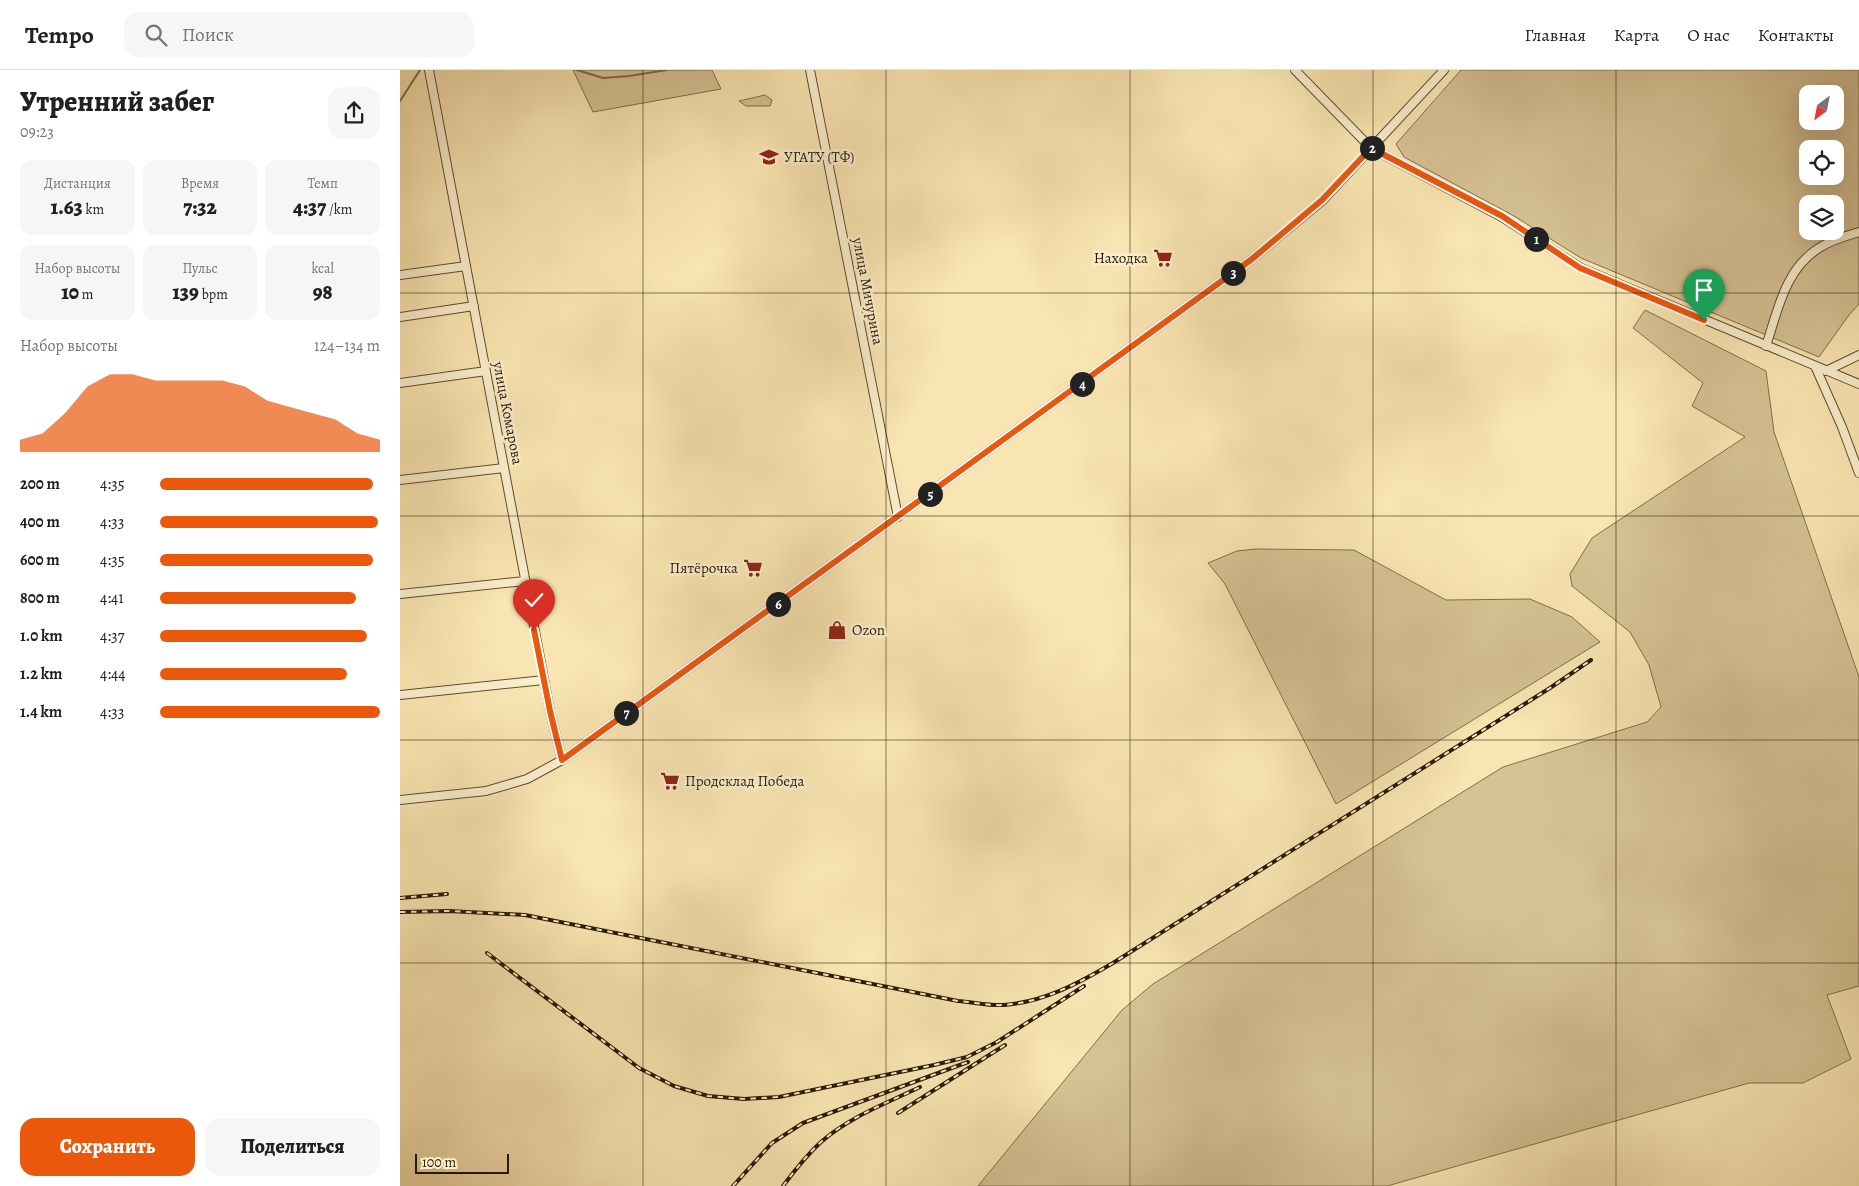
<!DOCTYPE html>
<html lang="ru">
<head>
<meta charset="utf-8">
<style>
	:root { --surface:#fff; --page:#f6f6f6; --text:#202124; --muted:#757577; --line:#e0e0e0; --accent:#ea580c }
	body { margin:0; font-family:Alegreya,serif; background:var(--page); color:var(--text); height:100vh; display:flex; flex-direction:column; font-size:19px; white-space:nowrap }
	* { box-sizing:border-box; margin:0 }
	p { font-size:16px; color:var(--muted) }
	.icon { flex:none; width:28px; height:28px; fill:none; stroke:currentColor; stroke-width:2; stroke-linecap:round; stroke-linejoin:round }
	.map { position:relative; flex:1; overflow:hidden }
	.panel { display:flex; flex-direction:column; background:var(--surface); width:400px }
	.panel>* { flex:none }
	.needle { width:32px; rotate:212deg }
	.controls { position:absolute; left:1399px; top:15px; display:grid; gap:10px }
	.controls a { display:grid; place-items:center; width:45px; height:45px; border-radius:10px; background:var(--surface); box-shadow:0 5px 20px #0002; font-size:25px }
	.scale { position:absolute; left:15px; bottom:12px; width:94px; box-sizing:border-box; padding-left:5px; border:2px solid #291a06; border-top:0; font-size:14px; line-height:18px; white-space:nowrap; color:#291a06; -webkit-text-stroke:4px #fbeecc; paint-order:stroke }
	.pin { position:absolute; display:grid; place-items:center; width:42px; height:42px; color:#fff; margin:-51px -21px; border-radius:50% 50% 50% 0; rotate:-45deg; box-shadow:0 0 5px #0007 }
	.pin .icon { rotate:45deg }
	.km { position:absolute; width:25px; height:25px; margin:-12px; border-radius:50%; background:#222; color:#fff; font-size:14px; line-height:25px; text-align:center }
	.round { display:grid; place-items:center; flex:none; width:52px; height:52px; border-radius:15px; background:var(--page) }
	.overview { display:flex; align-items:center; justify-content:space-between; height:85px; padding:0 20px }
	h1 { font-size:28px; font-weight:800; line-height:38px }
	.stats { display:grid; grid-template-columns:repeat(3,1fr); gap:8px; height:85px; padding:5px 20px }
	.stats div { display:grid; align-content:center; border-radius:12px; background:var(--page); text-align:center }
	.stats b { font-size:21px; font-weight:800 }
	.stats small { font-size:14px; font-weight:400 }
	.stats p { font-size:14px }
	.chart { height:140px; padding:10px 20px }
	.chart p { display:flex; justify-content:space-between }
	.chart svg { width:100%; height:90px; margin-top:5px; fill:var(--accent); opacity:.7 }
	.button { display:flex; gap:10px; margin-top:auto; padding:10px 20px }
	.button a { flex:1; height:58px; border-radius:15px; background:var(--accent); color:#fff; font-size:20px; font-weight:800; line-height:58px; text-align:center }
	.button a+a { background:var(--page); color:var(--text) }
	ul { padding:0 20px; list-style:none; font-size:16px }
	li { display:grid; grid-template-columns:80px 60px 1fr; align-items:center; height:38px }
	li i { height:12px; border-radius:6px; background:var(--accent) }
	header { display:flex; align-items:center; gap:30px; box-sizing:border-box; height:70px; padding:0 25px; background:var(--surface); border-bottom:1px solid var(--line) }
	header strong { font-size:24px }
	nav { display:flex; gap:28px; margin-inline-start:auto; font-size:18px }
	.search { width:350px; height:45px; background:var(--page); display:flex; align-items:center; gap:12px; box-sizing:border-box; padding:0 18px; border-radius:15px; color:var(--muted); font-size:19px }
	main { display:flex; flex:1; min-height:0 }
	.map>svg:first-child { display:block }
</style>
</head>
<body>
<header>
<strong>Tempo</strong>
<div class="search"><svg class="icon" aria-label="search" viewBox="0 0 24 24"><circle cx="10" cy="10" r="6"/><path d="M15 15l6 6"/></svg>Поиск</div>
<nav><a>Главная</a><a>Карта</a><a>О нас</a><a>Контакты</a></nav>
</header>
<main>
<section class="panel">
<div class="overview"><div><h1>Утренний забег</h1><p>09:23</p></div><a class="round"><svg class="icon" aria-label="share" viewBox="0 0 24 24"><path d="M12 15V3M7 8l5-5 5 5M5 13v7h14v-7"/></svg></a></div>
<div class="stats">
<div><p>Дистанция</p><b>1.63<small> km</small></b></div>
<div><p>Время</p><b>7:32</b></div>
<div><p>Темп</p><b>4:37<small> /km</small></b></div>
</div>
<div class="stats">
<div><p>Набор высоты</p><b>10<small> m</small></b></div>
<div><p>Пульс</p><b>139<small> bpm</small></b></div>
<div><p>kcal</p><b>98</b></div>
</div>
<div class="chart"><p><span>Набор высоты</span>124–134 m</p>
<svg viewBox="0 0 160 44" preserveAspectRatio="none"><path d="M0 44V38L10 35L20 25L30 12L40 6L50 6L60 9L70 9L80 9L90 9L100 12L110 19L120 22L130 25L140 28L150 35L160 38V44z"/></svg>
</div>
<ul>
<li><b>200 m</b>4:35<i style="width:97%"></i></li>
<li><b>400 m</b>4:33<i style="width:99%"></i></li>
<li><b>600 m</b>4:35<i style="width:97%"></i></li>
<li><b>800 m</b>4:41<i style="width:89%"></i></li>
<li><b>1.0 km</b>4:37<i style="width:94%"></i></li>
<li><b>1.2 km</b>4:44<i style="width:85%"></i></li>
<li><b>1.4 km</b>4:33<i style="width:100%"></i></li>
</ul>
<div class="button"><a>Сохранить</a><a>Поделиться</a></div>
</section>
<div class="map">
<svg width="1459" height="1116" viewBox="0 0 1459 1116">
	<rect width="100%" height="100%" fill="#f9e5b1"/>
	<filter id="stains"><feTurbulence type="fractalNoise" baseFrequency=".004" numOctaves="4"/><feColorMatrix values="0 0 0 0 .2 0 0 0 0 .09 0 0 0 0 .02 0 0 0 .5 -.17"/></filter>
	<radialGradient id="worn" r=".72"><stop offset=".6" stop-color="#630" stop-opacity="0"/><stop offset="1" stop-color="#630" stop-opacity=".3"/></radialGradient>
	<path fill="#d6c294" stroke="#806e4d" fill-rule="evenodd" d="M173 0H312L321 19 193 42Z
		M1061 0H1459V234L1449 245 1419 287 1181 188 1114 146 1004 87 996 74ZM1408 24H1435V51H1408ZM1408 79H1435V106H1408ZM1408 134H1435V161H1408Z
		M365 25 372 30 370 36H346L339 31Z
		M1245 240 1366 301 1374 362 1459 607V916L1427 925 1451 989 1403 1013H1349L987 1116H578L722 940 753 914 1103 697 1247 652 1261 637 1249 595 1230 562 1172 516 1170 504 1192 468 1345 367 1292 336 1303 313 1233 258Z
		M856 479 954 480 1046 530 1130 529 1172 547 1200 572 936 734 825 514 808 493 837 481Z"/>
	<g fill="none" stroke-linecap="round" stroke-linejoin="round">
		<path stroke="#7b6a4a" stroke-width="2" d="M177 0 203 8 229 6 267 0
			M0 31 20 0"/>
		<g stroke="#5d4d31" stroke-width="10">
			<path id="minor" d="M29 0 150 641 162 690
				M410 0 498 447
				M895 0 971 78 1102 147 1181 198 1459 314
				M0 205 66 196
				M0 247 74 236
				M1366 276C1378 240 1385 199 1419 178 1431 170 1446 166 1459 162
				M1415 296 1442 357 1459 403
				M1426 301 1459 285
				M0 313 86 301
				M0 410 104 398
				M0 524 125 511
				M0 625 144 610
				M0 730 86 721 127 709 162 690 852 189 922 131 1044 0"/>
		</g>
		<use href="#minor" stroke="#fbeecc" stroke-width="8"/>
		<g stroke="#291a06" stroke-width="4">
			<path id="rail" d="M0 828 47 824
				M0 842 49 841 125 845 558 931C573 932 589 936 604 935 644 932 679 913 713 893L1150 618 1191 590
				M87 883 239 998 274 1016 308 1026 344 1029 379 1027 534 995 567 987 597 972 684 916
				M498 1043 605 975
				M333 1116 372 1073 403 1053 568 992
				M383 1116C395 1100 407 1085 421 1072 449 1047 487 1033 520 1017"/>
		</g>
		<use href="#rail" stroke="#fbeecc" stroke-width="2" stroke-dasharray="5.5" stroke-linecap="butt"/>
	</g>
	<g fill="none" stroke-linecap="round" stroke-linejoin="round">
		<g stroke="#fff" stroke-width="10">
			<path id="route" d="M134 560 150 641 162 690 852 189 922 130 971 78 1102 146 1180 198 1304 250"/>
		</g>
		<use href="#route" stroke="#ea580c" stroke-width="6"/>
	</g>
	<path fill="none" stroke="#291a06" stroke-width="1" stroke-opacity="0.55" d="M243 0V1116M486 0V1116M730 0V1116M973 0V1116M1216 0V1116M0 223H1459M0 446H1459M0 670H1459M0 893H1459"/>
	<defs>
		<g id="university-bare" transform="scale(1.5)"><path d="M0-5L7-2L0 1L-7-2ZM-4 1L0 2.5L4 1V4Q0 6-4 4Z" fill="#8f2418" stroke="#fbeecc" stroke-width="2.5" paint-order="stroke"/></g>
		<g id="supermarket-bare" transform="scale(1.5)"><path d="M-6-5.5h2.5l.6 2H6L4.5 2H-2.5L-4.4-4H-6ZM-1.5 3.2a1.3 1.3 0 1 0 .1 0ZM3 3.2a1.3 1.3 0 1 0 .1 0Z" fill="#8f2418" stroke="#fbeecc" stroke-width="2.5" paint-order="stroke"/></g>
		<g id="shop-bare" transform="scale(1.5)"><path d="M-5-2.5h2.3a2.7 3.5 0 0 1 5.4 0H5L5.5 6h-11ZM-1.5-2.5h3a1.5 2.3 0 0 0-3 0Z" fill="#8f2418" stroke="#fbeecc" stroke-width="2.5" paint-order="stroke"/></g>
	</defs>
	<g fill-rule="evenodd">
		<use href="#university-bare" x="369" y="87"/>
		<use href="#supermarket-bare" x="763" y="188"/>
		<use href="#supermarket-bare" x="353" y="498"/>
		<use href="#shop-bare" x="437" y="560"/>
		<use href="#supermarket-bare" x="270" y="711"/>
	</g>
	<g text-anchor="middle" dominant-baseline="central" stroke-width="5" stroke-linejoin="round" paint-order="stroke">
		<g font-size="15" fill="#291a06" stroke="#fbeecc" text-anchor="start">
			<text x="384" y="87">УГАТУ (ТФ)</text>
			<text x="748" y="188" text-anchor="end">Находка</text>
			<text x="338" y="498" text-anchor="end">Пятёрочка</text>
			<text x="452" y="560">Ozon</text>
			<text x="285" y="711">Продсклад Победа</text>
		</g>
		<g font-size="15" fill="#291a06" stroke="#fbeecc">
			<text transform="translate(468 221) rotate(79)">улица Мичурина</text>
			<text transform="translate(108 343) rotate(79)">улица Комарова</text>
		</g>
	</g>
	<rect width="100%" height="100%" filter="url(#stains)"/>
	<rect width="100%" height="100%" fill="url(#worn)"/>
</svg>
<div class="controls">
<a><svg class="needle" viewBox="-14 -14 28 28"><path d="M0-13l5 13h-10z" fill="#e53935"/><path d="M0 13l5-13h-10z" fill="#757577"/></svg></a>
<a><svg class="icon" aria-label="locate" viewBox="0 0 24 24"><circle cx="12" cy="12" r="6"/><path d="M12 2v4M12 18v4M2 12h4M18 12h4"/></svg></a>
<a><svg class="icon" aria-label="layers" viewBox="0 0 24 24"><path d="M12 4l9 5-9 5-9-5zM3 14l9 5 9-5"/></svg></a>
</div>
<div class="scale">100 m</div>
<div class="pin" style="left:1304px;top:250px;background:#1e9e55"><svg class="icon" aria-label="arrive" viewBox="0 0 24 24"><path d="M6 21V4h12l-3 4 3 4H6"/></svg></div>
<div class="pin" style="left:134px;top:560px;background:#d93025"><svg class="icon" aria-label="check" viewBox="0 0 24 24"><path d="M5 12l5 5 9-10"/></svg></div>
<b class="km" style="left:1136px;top:169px">1</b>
<b class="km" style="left:972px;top:78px">2</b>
<b class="km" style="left:833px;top:203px">3</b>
<b class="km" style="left:682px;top:314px">4</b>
<b class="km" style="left:530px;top:424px">5</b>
<b class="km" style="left:378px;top:534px">6</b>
<b class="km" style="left:226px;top:643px">7</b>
</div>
</main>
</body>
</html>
